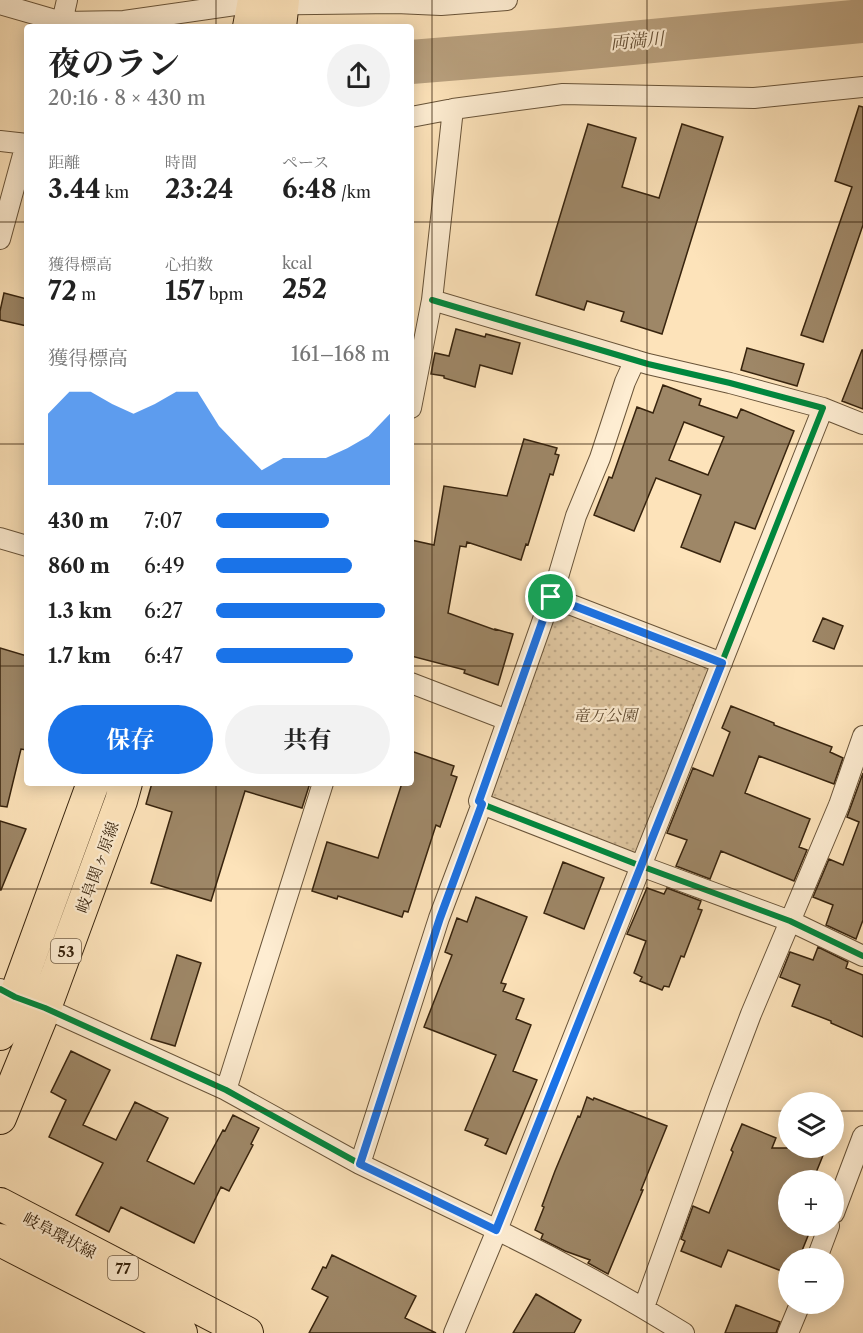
<!DOCTYPE html>
<html lang="ja">
<head>
<meta charset="utf-8">
<style>
	:root { --surface:#fff; --page:#f2f2f2; --text:#222; --muted:#767676; --accent:#1a73e8 }
	body { margin:0; font-family:"Libre Caslon Text","Noto Serif JP",serif; background:var(--page); color:var(--text); height:100vh; display:flex; flex-direction:column; font-size:22px; white-space:nowrap }
	* { box-sizing:border-box; margin:0 }
	p { font-size:20px; color:var(--muted) }
	.icon { flex:none; width:33px; height:33px; fill:none; stroke:currentColor; stroke-width:2; stroke-linecap:round; stroke-linejoin:round }
	.map { position:relative; flex:1; overflow:hidden }
	.details { position:absolute; left:24px; top:24px; width:390px; height:762px; display:flex; flex-direction:column; background:var(--surface); border-radius:6px; box-shadow:0 3px 15px #0003 }
	.details>* { flex:none }
	.tools { position:absolute; left:778px; top:1092px; display:grid; gap:12px }
	.tools a { display:grid; place-items:center; width:66px; height:66px; border-radius:50%; background:var(--surface); box-shadow:0 3px 15px #0003; font-size:30px }
	.pin { position:absolute; display:grid; place-items:center; width:51px; height:51px; color:#fff; margin:-26px; border:3px solid #fff; border-radius:50%; box-shadow:0 2px 6px #0007 }
	.round { display:grid; place-items:center; flex:none; width:63px; height:63px; border-radius:32px; background:var(--page) }
	.overview { display:flex; align-items:center; justify-content:space-between; height:102px; padding:0 24px }
	h1 { font-size:33px; font-weight:700; line-height:45px }
	.metrics { display:grid; grid-template-columns:repeat(3,1fr); gap:9px; height:102px; padding:6px 24px }
	.metrics div { display:grid; align-content:center }
	.metrics b { font-size:26px; font-weight:700 }
	.metrics small { font-size:16px; font-weight:400 }
	.metrics p { font-size:16px }
	.chart { height:168px; padding:12px 24px }
	.chart p { display:flex; justify-content:space-between }
	.chart svg { width:100%; height:108px; margin-top:6px; fill:var(--accent); opacity:.7 }
	.action { display:flex; gap:12px; margin-top:auto; padding:12px 24px }
	.action a { flex:1; height:69px; border-radius:36px; background:var(--accent); color:#fff; font-size:24px; font-weight:700; line-height:69px; text-align:center }
	.action a+a { background:var(--page); color:var(--text) }
	ul { padding:0 24px; list-style:none; font-size:20px }
	li { display:grid; grid-template-columns:96px 72px 1fr; align-items:center; height:45px }
	li i { height:15px; border-radius:8px; background:var(--accent) }
	.map>svg:first-child { display:block }
</style>
</head>
<body>
<div class="map">
<svg width="863" height="1333" viewBox="0 0 863 1333">
	<defs>
		<pattern id="park-dots" width="8" height="8" patternUnits="userSpaceOnUse" patternTransform="scale(1.5)"><rect width="8" height="8" fill="#dcc39d"/><path d="M2 2h.1M6 6h.1" fill="none" stroke="#bea786" stroke-width="1.8" stroke-linecap="round"/></pattern>
	</defs>
	<rect width="100%" height="100%" fill="#fde3ba"/>
	<filter id="stains"><feTurbulence type="fractalNoise" baseFrequency=".00333" numOctaves="4"/><feColorMatrix values="0 0 0 0 .2 0 0 0 0 .09 0 0 0 0 .02 0 0 0 .5 -.17"/></filter>
	<radialGradient id="worn" r=".72"><stop offset=".6" stop-color="#630" stop-opacity="0"/><stop offset="1" stop-color="#630" stop-opacity=".3"/></radialGradient>
	<path fill="url(#park-dots)" stroke="#8a7456" stroke-width="1.5" d="M556 607 712 668 637 856 488 799Z"/>
	<g fill="none" stroke-linecap="round" stroke-linejoin="round">
		<path stroke="#baa280" stroke-width="44" d="M411 62 558 50 863 21"/>
	</g>
	<path fill="#9e8767" stroke="#38240e" stroke-width="1.5" fill-rule="evenodd" d="M859 106 863 107V225L823 342 801 335 852 187 835 181Z
		M588 124 636 138 622 187 659 198 682 124 723 137 662 334 621 321 624 312 587 301 584 310 536 295Z
		M4 293 27 299V326L0 320V311Z
		M456 329 485 337 486 334 520 343 512 374 480 365 475 387 444 378V376L431 374 435 353 449 356Z
		M747 348 804 364 797 386 741 370Z
		M862 350H863V409L842 401Z
		M663 385 701 399 699 405 737 418 741 409 794 431 755 529 735 522 720 562 681 547 701 495 656 478 634 531 594 515 609 477 612 478 637 407 653 413ZM684 422 724 437 708 475 669 460Z
		M524 439 557 448 555 454 559 455 553 475 550 474 528 545 526 544 521 560 467 542 466 547 460 546 448 613 495 630V629L513 634 498 685 464 673 465 670 411 656V540L434 545 444 486 507 496Z
		M823 618 843 626 834 649 813 641Z
		M0 648 27 656V750L21 749 7 807 0 806Z
		M731 706 774 723V725L832 747 830 752 843 758 834 784 759 756 745 793 810 819 799 847 807 850 794 881 721 851 710 879 676 866 687 840 667 833 693 768 713 776 730 732 722 728Z
		M411 751 454 766 451 775 457 777 440 827 436 825 408 912 404 911 402 917 338 896 337 899 312 891 327 842 378 858 402 783H411Z
		M863 773V920L856 939 826 925 833 905 813 897 829 859 843 865 859 822 847 817Z
		M152 783H310L302 808 245 791 211 901 151 883 172 812 146 804Z
		M0 821 26 829 1 890H0Z
		M563 862 604 878 584 929 544 913Z
		M647 888 664 894 667 888 701 901 698 909 702 910 684 957 681 956 669 987 664 986 662 990 640 981 642 977 634 973 646 941 627 934Z
		M476 897 527 917 501 983 506 984 503 991 524 999 516 1019 531 1025 513 1071 537 1080 506 1154 485 1145 488 1139 465 1130 496 1055 424 1027 452 955 445 952 457 918 467 922Z
		M818 947 848 962 846 968 863 975V1037L831 1023V1021L792 1006 800 985 780 977 790 952 813 960Z
		M177 955 201 963 175 1046 151 1039Z
		M71 1051 110 1070 83 1125 116 1140 135 1102 168 1118 147 1161 194 1184 223 1130 225 1131 233 1115 259 1128 251 1144 253 1145 229 1191 221 1187 194 1243 121 1207 109 1232 76 1215 103 1163 49 1137 66 1100 51 1092Z
		M587 1097 593 1100 594 1098 667 1126 641 1190H643L608 1274 588 1263 590 1260 565 1251 541 1239 543 1234 535 1230 544 1207 542 1206 555 1171 578 1116 580 1117Z
		M742 1124 776 1138 772 1148H811L824 1153 813 1180H789V1226H812L799 1258H789V1274L728 1250 721 1267 681 1251 685 1241 681 1239 693 1206 709 1213 733 1152 731 1150Z
		M332 1255 416 1296 405 1318 436 1333H309L328 1297 312 1289 323 1267 326 1268Z
		M536 1294 581 1320 574 1333H513Z
		M736 1305 780 1322 776 1333H725Z"/>
	<g fill="none" stroke-linecap="round" stroke-linejoin="round">
		<g stroke="#695439" stroke-width="22">
			<path id="minor" d="M0 4 62 22 124 21 235 5 396 3 441 5 507 0
				M62 22 67 0
				M411 117 453 109 563 94 754 98 863 87
				M0 141 27 144
				M0 239 26 144
				M432 300 648 364 730 383 823 408 641 866 790 921 863 956
				M411 408 432 300 453 109
				M823 408 863 424
				M0 538 27 546
				M551 597 722 663
				M411 683 507 720
				M0 989 15 997 45 1008 226 1090 360 1164 497 1230 641 866 482 804
				M226 1090 323 783
				M360 1164 439 918 482 804 479 801 558 577 576 516 600 458 625 382 635 360
				M834 1213 863 1136
				M817 1258 829 1226
				M644 1307 720 1096 751 1014 839 805 863 736
				M454 1333 497 1230C561 1261 623 1295 684 1333
				M788 1333 800 1304"/>
		</g>
		<g stroke="#38240e" stroke-width="34">
			<path id="primary" d="M249 27 254 0
				M280 27 283 0
				M0 1034 15 997 93 783
				M0 1118 45 1008 121 801 126 783
				M0 1204 247 1333
				M0 1240 181 1333"/>
		</g>
		<use href="#minor" stroke="#feedd2" stroke-width="20"/>
		<use href="#primary" stroke="#fde3ba" stroke-width="32"/>
		<g stroke="#feedd2" stroke-width="10">
			<path id="cycleway" d="M432 300 648 364 730 383 823 408 641 866 790 921 863 956
				M0 989 15 997 45 1008 226 1090 360 1164 497 1230 641 866 482 804"/>
		</g>
		<use href="#cycleway" stroke="#00873e" stroke-width="6"/>
	</g>
	<g fill="none" stroke-linecap="round" stroke-linejoin="round">
		<g stroke="#fff" stroke-width="12">
			<path id="route" d="M551 597 722 663 496 1230 360 1164 440 918 482 804 479 801Z"/>
		</g>
		<use href="#route" stroke="#1a73e8" stroke-width="8"/>
	</g>
	<path fill="none" stroke="#38240e" stroke-width="1.5" stroke-opacity="0.55" d="M216 0V27M432 0V1333M647 0V1333M0 222H27M411 222H863M0 444H27M411 444H863M0 666H27M411 666H863M216 783V1333M0 889H863M0 1111H789M834 1111H863"/>
	<g text-anchor="middle" dominant-baseline="central" stroke-width="4.5" stroke-linejoin="round" paint-order="stroke">
		<g fill="#feedd2" stroke="#736049" stroke-width="1.5">
			<rect x="51" y="939" width="30" height="24" rx="4.5"/>
			<rect x="108" y="1256" width="30" height="24" rx="4.5"/>
		</g>
		<g font-size="15" font-weight="bold" fill="#38240e">
			<text x="66" y="951">53</text>
			<text x="123" y="1268">77</text>
		</g>
		<g font-size="16" font-style="italic" fill="#614c32" stroke="#feedd2">
			<text x="605" y="715">竜万公園</text>
		</g>
		<g font-size="16" fill="#38240e" stroke="#feedd2">
			<text transform="translate(97 867) rotate(-70)">岐阜関ヶ原線</text>
			<text transform="translate(60 1235) rotate(28)">岐阜環状線</text>
		</g>
		<g font-size="18" font-style="italic" fill="#665036" stroke="#feedd2">
			<text transform="translate(637 41) rotate(-5)">両満川</text>
		</g>
	</g>
	<rect width="100%" height="100%" filter="url(#stains)"/>
	<rect width="100%" height="100%" fill="url(#worn)"/>
</svg>
<div class="tools">
<a><svg class="icon" aria-label="layers" viewBox="0 0 24 24"><path d="M12 4l9 5-9 5-9-5zM3 14l9 5 9-5"/></svg></a>
<a>+</a>
<a>−</a>
</div>
<div class="pin" style="left:551px;top:597px;background:#1e9e55"><svg class="icon" aria-label="arrive" viewBox="0 0 24 24"><path d="M6 21V4h12l-3 4 3 4H6"/></svg></div>
<section class="details">
<div class="overview"><div><h1>夜のラン</h1><p>20:16 · 8 × 430 m</p></div><a class="round"><svg class="icon" aria-label="share" viewBox="0 0 24 24"><path d="M12 15V3M7 8l5-5 5 5M5 13v7h14v-7"/></svg></a></div>
<div class="metrics">
<div><p>距離</p><b>3.44<small> km</small></b></div>
<div><p>時間</p><b>23:24</b></div>
<div><p>ペース</p><b>6:48<small> /km</small></b></div>
</div>
<div class="metrics">
<div><p>獲得標高</p><b>72<small> m</small></b></div>
<div><p>心拍数</p><b>157<small> bpm</small></b></div>
<div><p>kcal</p><b>252</b></div>
</div>
<div class="chart"><p><span>獲得標高</span>161–168 m</p>
<svg viewBox="0 0 160 44" preserveAspectRatio="none"><path d="M0 44V15L10 6L20 6L30 11L40 15L50 11L60 6L70 6L80 20L90 29L100 38L110 33L120 33L130 33L140 29L150 24L160 15V44z"/></svg>
</div>
<ul>
<li><b>430 m</b>7:07<i style="width:65%"></i></li>
<li><b>860 m</b>6:49<i style="width:78%"></i></li>
<li><b>1.3 km</b>6:27<i style="width:97%"></i></li>
<li><b>1.7 km</b>6:47<i style="width:79%"></i></li>
</ul>
<div class="action"><a>保存</a><a>共有</a></div>
</section>
</div>
</body>
</html>
